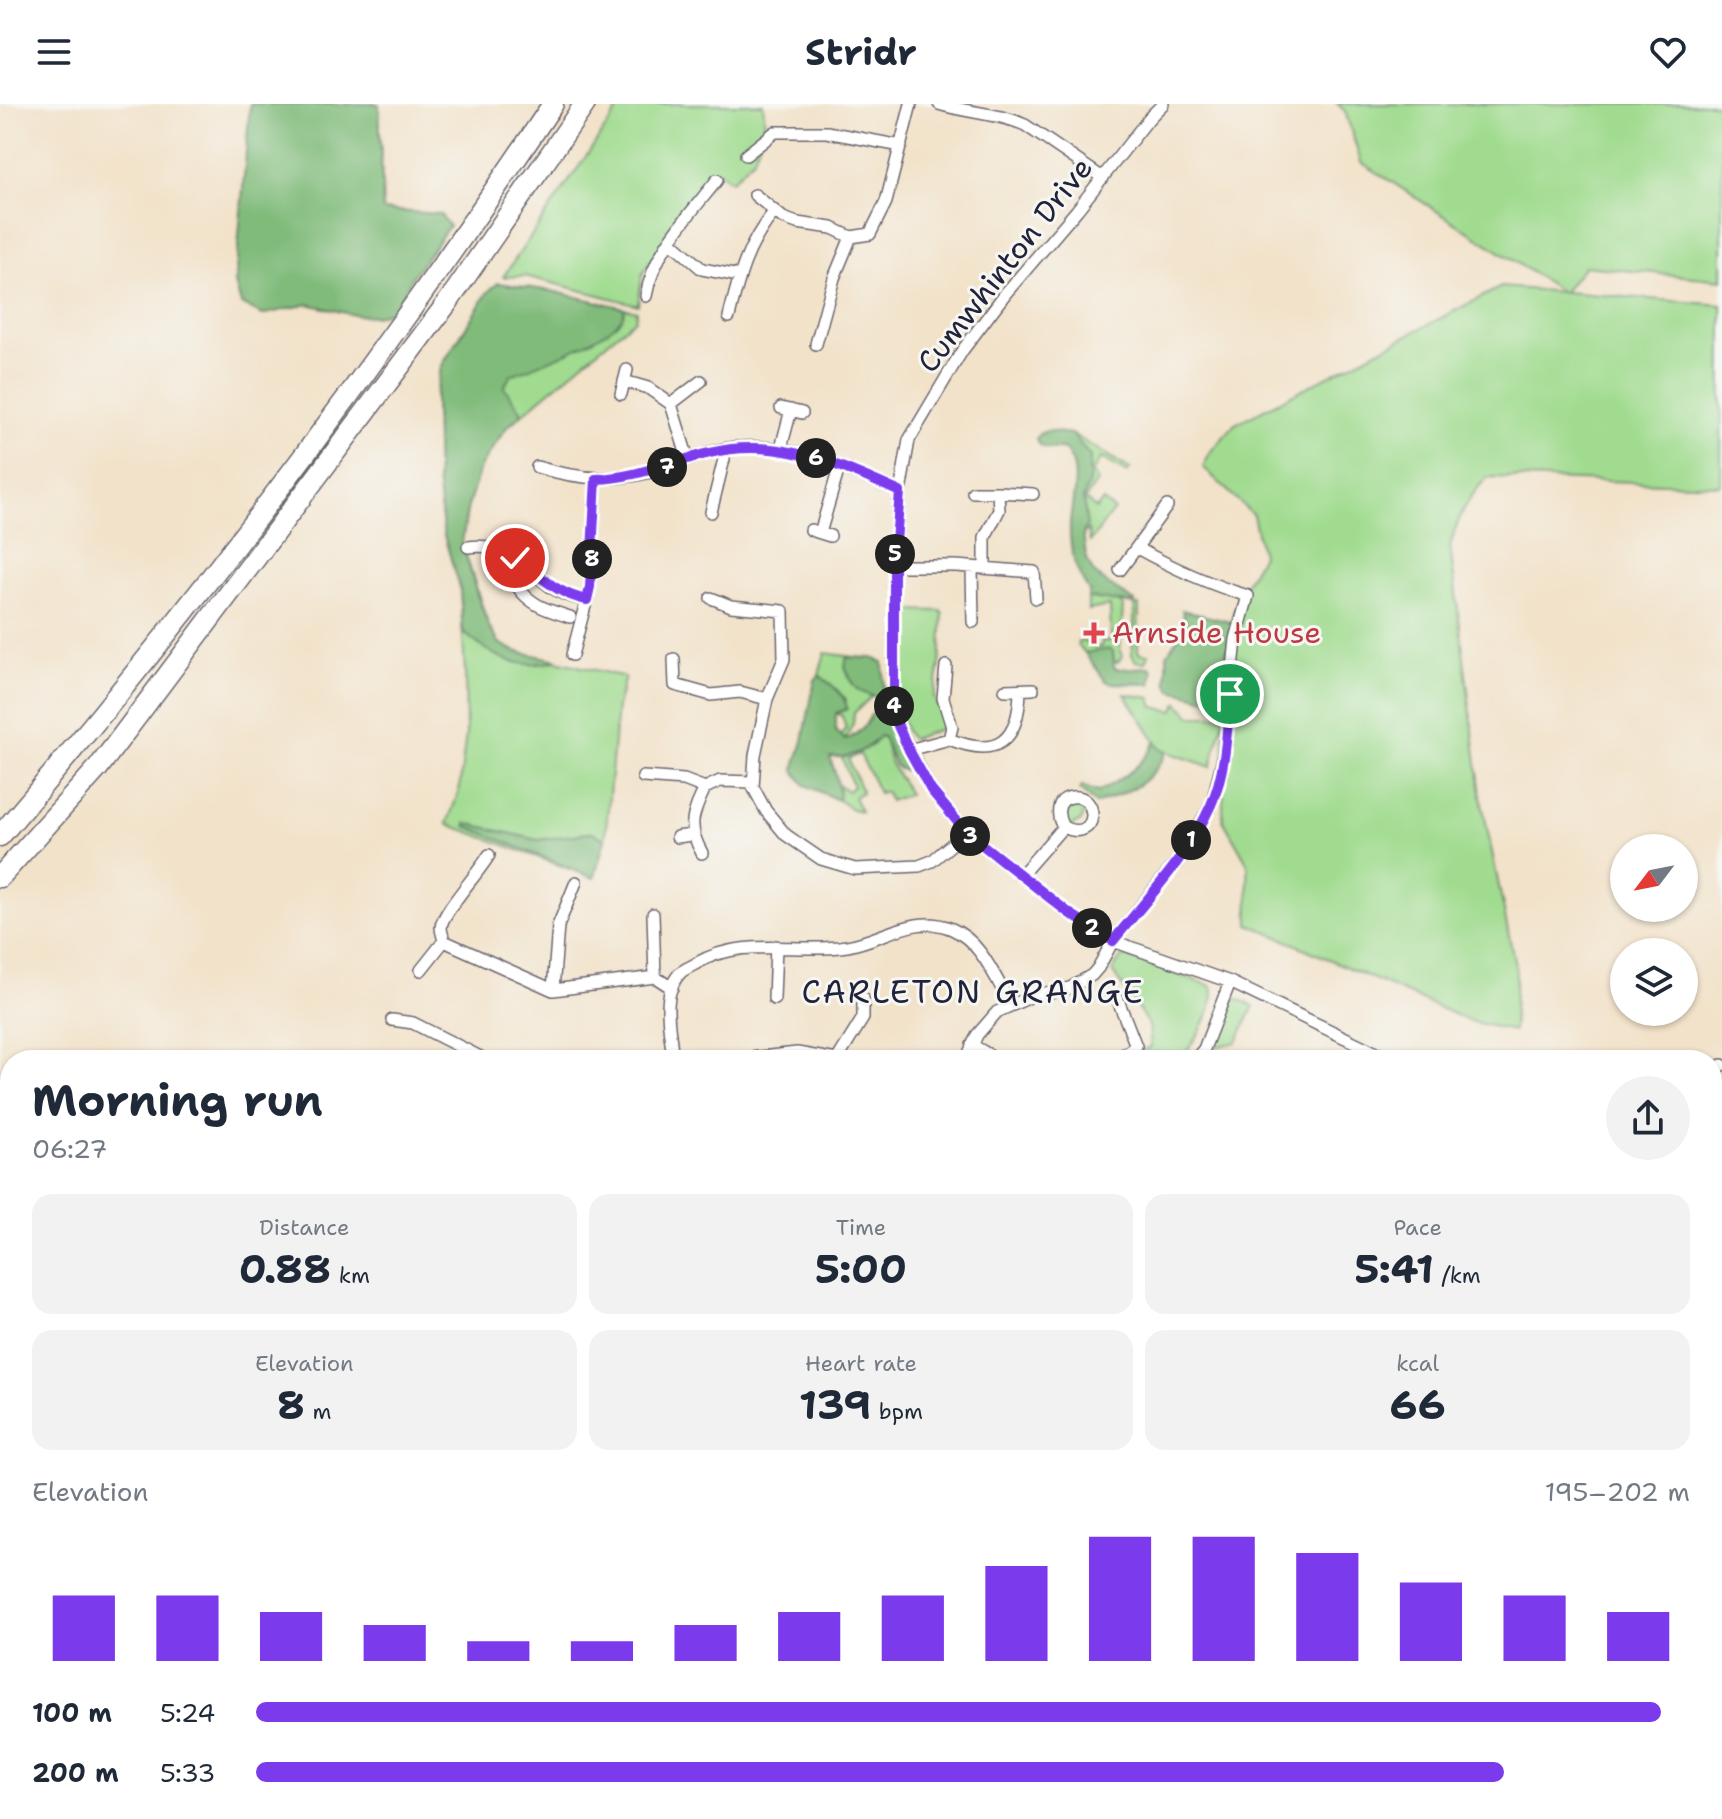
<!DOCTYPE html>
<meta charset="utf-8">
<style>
body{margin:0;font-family:"Shantell Sans",sans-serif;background:#f2f2f3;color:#1f2937;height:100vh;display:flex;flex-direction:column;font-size:30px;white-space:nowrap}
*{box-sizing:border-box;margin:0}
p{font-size:26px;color:#747a83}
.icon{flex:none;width:44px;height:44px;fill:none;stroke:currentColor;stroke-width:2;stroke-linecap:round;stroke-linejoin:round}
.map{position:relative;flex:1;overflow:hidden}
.side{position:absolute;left:0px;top:946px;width:1722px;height:770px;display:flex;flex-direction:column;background:#fff;border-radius:32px 32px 0 0;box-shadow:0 2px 6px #0004}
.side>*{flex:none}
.needle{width:52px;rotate:238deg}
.tools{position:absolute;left:1610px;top:730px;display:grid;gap:16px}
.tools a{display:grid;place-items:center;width:88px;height:88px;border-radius:50%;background:#fff;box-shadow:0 2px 6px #0004;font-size:40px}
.pin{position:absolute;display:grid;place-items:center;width:68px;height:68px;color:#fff;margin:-34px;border:4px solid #fff;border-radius:50%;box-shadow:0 2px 8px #0007}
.km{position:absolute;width:40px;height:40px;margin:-20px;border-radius:50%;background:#222;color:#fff;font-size:22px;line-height:40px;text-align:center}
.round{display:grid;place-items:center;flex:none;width:84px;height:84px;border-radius:42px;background:#f2f2f3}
.headline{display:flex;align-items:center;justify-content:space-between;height:136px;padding:0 32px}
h1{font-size:44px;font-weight:700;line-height:60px}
.figures{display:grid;grid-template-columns:repeat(3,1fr);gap:12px;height:136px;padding:8px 32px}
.figures div{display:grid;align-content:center;border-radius:20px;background:#f2f2f3;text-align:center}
.figures b{font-size:40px;font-weight:700}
.figures small{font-size:22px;font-weight:400}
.figures p{font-size:22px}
.chart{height:224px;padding:16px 32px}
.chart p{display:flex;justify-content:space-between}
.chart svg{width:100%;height:144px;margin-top:8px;stroke:#7c3aed;stroke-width:6}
ul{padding:0 32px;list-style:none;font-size:26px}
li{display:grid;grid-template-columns:128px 96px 1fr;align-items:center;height:60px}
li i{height:20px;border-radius:10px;background:#7c3aed}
header{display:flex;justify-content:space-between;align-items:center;height:104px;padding:0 32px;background:#fff;font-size:36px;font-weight:700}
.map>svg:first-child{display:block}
.green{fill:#a0db8f;stroke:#617e65;stroke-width:2}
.forest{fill:#80bb7a;stroke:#516e5a;stroke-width:2}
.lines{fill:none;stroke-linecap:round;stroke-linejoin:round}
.minor-casing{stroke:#6b656d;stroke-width:14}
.tertiary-casing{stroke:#6b656d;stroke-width:17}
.motorway-casing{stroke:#6b656d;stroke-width:23}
.minor{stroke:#fff;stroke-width:11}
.tertiary{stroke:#fff;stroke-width:14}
.motorway{stroke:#fff;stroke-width:20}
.route-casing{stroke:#fff;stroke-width:16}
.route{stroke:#7c3aed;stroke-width:10}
.health-dot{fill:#e0444e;stroke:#f6f6f2;stroke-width:3}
.labels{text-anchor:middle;stroke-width:6;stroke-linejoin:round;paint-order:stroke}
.street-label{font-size:30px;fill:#22223b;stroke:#f6f6f2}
.health-label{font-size:30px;fill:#be3a42;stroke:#f6f6f2;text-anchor:start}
.neighbourhood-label{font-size:32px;letter-spacing:2px;fill:#22223b;stroke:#f6f6f2}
</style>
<header><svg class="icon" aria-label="menu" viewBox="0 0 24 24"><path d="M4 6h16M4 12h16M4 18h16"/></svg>Stridr<svg class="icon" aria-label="heart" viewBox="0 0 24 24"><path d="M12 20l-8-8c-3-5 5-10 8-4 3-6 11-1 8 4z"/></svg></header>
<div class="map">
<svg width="1722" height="1715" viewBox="0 0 1722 1715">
<rect width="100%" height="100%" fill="#f6f6f2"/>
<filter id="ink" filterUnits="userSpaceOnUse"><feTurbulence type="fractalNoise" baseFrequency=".0125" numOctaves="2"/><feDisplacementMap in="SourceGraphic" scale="16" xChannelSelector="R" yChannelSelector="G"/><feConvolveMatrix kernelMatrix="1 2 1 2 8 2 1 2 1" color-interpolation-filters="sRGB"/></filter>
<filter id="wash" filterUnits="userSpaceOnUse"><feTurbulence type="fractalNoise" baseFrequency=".006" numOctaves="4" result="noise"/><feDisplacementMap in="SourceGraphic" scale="32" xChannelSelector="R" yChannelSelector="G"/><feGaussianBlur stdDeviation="1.8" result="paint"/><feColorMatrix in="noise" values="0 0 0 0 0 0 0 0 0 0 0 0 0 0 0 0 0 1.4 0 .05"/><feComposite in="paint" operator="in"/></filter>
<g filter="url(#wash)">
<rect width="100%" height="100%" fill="#f2e2c9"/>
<path class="green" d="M622 0H763L765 22 754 54 731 77 719 68 650 157 642 171 638 201 525 172 503 173Z
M1337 0H1722V176L1584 162 1564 188 1722 201 1721 381 1488 373C1467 393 1458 414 1450 442L1482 699 1516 866 1513 927 1469 917 1249 820 1248 760 1223 716 1224 614 1211 663 1162 646 1125 590 1151 594 1154 603 1173 607 1178 599 1192 612H1224L1226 535 1238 493 1262 451 1253 411 1203 363 1210 348 1235 320 1501 183 1562 188 1361 58 1345 7Z
M498 179 551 187 637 207 635 215 506 324 480 363 467 406 462 438 489 523 499 539 514 547 625 573 617 603 605 736 594 774 447 720 459 687 466 630 465 568 460 486 444 431 437 376 435 296 441 263 488 188Z
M1072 330 1130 365 1127 369 1101 354 1092 369 1098 377 1085 395 1096 405 1103 397 1114 406 1090 438 1088 426 1083 430V394L1089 378 1090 353Z
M1088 494 1104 495 1123 500 1120 547 1122 552 1118 558 1114 557 1113 547 1085 549 1078 541 1079 537 1087 538 1090 542 1101 543 1102 537H1111L1110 502 1088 506Z
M1135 501H1139L1138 546 1139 549 1149 550 1146 558 1136 557 1132 551Z
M900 506 941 507 943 510 940 561 934 593 944 619 943 624 912 635C890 616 896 535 900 506Z
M825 549 854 553 847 554C842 572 855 587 872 592L854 609 853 620 845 637 839 631 846 625 842 612 836 609 845 606 846 595 819 571Z
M880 632H883L891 660 909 690 890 697 885 687 879 689 860 650 848 655 862 688 854 693 861 707 852 705 838 696V681L848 687 853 682 842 654 873 641Z
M1060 698H1079L1084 707 1081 717 1070 723 1055 704Z
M1122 852 1212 882C1218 904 1193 939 1180 956H1126L1151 943 1149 921 1112 867Z
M1230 892 1254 902 1237 938 1211 944Z
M1716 1299 1722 1305V1334L1712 1342V1308Z
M898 1706H1039L1030 1715H911Z"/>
<path class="forest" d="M250 0H379L383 106 440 110 449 122 412 173 394 206 376 212 354 211 308 200 262 211 241 200 235 179Z
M498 179 551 187 625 204C624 208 623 213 620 216 604 236 536 262 511 271L504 283 523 309 506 324 480 363 467 406 462 438 478 494 489 523 499 539 514 547 558 556C519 568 492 553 463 528L460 486 444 431 437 376 435 296 441 263 488 188Z
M1047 327 1072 330 1090 352 1089 378 1083 394 1087 421 1083 430 1086 453 1093 468 1102 476 1135 498 1134 500 1088 494 1089 487C1075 467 1069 445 1070 420 1071 397 1083 365 1065 346 1054 343 1040 348 1036 335L1039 330Z
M1182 506 1230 518 1233 521 1216 590 1210 596 1172 586 1167 579V550L1186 521Z
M1109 545 1113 547 1114 563 1117 565 1150 563 1153 567 1151 580 1110 579 1105 576 1085 549Z
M847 553 872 554 883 558 884 596C856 585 857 593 845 562Z
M819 571C830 580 846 590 847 605L836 609V628L845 636C852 634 860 627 865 621 868 618 869 613 872 610 895 589 903 653 907 666L899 665 895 661 883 633 880 632C867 646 851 655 830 653 834 666 841 683 838 696L805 681 794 666 803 637 815 576Z
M1155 638 1162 646 1167 648C1150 681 1129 687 1096 700L1080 686 1082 682 1098 688C1120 677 1144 661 1155 638Z
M466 719 538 736 593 728 605 736 594 774 466 722Z"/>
</g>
<g filter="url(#ink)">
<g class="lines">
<g class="minor-casing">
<path id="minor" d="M939 0C967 9 999 9 1025 21L1103 74
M1163 0 1150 13 1077 106 1005 190 962 247 909 336 900 388 894 462V599L898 622 931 686 966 728 1069 809 1113 837 1230 878 1391 956
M746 51 775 28H827L901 42
M755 91 783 114 797 119 832 124 851 133
M670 137 702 165 739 172
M646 192C654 146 689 112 717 76
M729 213C739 172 747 141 774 108
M816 240 834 174 851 133 870 130 886 98 911 0
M624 277 648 284 671 300 688 355
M621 290 627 266
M671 300 701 277
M781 304 802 309
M781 344 791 306
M537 363C580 376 621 379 664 364 689 355 715 344 741 343 795 339 851 367 900 388
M973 388H998L999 406 985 433V464
M998 388 1033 390
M711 408 724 355 723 346
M811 426 830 432
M820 429 839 364
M468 443C508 438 522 462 551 483 562 491 574 494 587 496
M894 462H956L1034 468 1036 494
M972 464 973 518
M531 465 517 482C531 502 548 506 570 513
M1120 466 1167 402
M711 494 731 502 783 507 784 555 767 595 755 651 753 683 766 707 786 731 821 755 855 765 919 762 932 757 966 728
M572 551 590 483 596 375
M674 555 675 581 711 591 740 588 767 595
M946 562 943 594 952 623 949 635
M1005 586 1033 585
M909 646 949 635C998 655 1019 637 1020 586
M643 673 684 676 705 684
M677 733 692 731
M702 749C687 722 692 711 705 684L720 677 753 678
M489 751C479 769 442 808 441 823 441 828 443 832 444 837L553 886 655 873 672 884
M1021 771 1063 723C1057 713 1055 695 1072 693 1100 689 1100 740 1063 723
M653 810 655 873
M421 866 444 837
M553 886 558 822 576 778
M1116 891 1136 942 1116 956
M774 895 776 842
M392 916 413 919 486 956
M972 941 998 956
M673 956C671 928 659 890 681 868 685 865 692 862 697 859 744 832 797 850 847 842 883 836 915 809 952 825 982 838 995 874 1011 901
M731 956 797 949 837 956
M837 956 863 914V894
M966 956 977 931 997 908 1032 892 1070 884 1092 871 1098 864 1113 837 1183 750 1212 699 1225 646 1236 535 1248 492C1208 480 1173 464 1137 444
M1195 956 1204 945 1230 878
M1712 964 1722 961
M0 1226 10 1220
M1722 1243 1714 1279 1722 1294
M1712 1349 1722 1341
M0 1564 10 1565
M1712 1680 1722 1675
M1110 1706 1113 1715
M1401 1706 1413 1715
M89 1713 100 1706
M356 1715 365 1706
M484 1715 490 1706
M791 1715 796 1706
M1035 1715 1043 1706
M1256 1715 1268 1706
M1455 1715 1462 1706
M1677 1715 1682 1706"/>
</g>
<g class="tertiary-casing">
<path id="tertiary" d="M879 1706 892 1715"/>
</g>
<g class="motorway-casing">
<path id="motorway" d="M0 732C199 499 382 255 553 0
M0 773 98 664 448 198 585 0"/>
</g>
<use href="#minor" class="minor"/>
<use href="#tertiary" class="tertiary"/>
<use href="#motorway" class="motorway"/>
</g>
</g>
<g class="lines" filter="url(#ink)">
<g class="route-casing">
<path id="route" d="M515 454C540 471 556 490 587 496L590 483 596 375C639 373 670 358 710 349 777 332 840 361 900 388L894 462V599L898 622 909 646 931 686 966 728 1069 809 1113 837C1148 794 1188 752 1211 701 1226 667 1227 627 1230 590"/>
</g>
<use href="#route" class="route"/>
</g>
<path class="health-dot" d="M1090 517h8v8h8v8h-8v8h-8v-8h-8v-8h8z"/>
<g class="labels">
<g class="street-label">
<text transform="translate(1005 161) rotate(-52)" y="10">Cumwhinton Drive</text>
</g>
<g class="health-label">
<text x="1112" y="539">Arnside House</text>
</g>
<g class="neighbourhood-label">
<text x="973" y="899">CARLETON GRANGE</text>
</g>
</g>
</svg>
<div class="tools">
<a><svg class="needle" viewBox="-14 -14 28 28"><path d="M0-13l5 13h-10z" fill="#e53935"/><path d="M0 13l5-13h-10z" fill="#747a83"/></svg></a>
<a><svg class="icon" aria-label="layers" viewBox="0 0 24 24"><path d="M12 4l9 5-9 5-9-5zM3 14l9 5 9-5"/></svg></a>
</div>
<div class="pin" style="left:1230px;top:590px;background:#1e9e55"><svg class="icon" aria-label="arrive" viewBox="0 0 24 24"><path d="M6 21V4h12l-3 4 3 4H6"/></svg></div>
<div class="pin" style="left:515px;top:454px;background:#d93025"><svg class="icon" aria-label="check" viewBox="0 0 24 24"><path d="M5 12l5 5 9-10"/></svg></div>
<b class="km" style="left:1191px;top:736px">1</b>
<b class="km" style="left:1092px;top:824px">2</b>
<b class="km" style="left:970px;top:732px">3</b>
<b class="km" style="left:894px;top:602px">4</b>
<b class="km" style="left:895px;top:450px">5</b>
<b class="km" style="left:816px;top:354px">6</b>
<b class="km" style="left:667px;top:363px">7</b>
<b class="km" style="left:592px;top:455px">8</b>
<section class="side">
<div class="headline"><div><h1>Morning run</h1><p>06:27</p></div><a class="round"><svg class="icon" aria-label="share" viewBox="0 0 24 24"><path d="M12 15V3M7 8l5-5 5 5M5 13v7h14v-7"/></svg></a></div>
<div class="figures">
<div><p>Distance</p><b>0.88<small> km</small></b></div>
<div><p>Time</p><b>5:00</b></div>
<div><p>Pace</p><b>5:41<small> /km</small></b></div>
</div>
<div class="figures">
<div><p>Elevation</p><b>8<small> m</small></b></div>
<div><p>Heart rate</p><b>139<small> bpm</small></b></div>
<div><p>kcal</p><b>66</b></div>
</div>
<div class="chart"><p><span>Elevation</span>195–202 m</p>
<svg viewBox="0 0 160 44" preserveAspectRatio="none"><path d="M5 44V24M15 44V24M25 44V29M35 44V33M45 44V38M55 44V38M65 44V33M75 44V29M85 44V24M95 44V15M105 44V6M115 44V6M125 44V11M135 44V20M145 44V24M155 44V29"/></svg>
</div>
<ul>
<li><b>100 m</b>5:24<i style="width:98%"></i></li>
<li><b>200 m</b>5:33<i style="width:87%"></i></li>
</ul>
</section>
</div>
